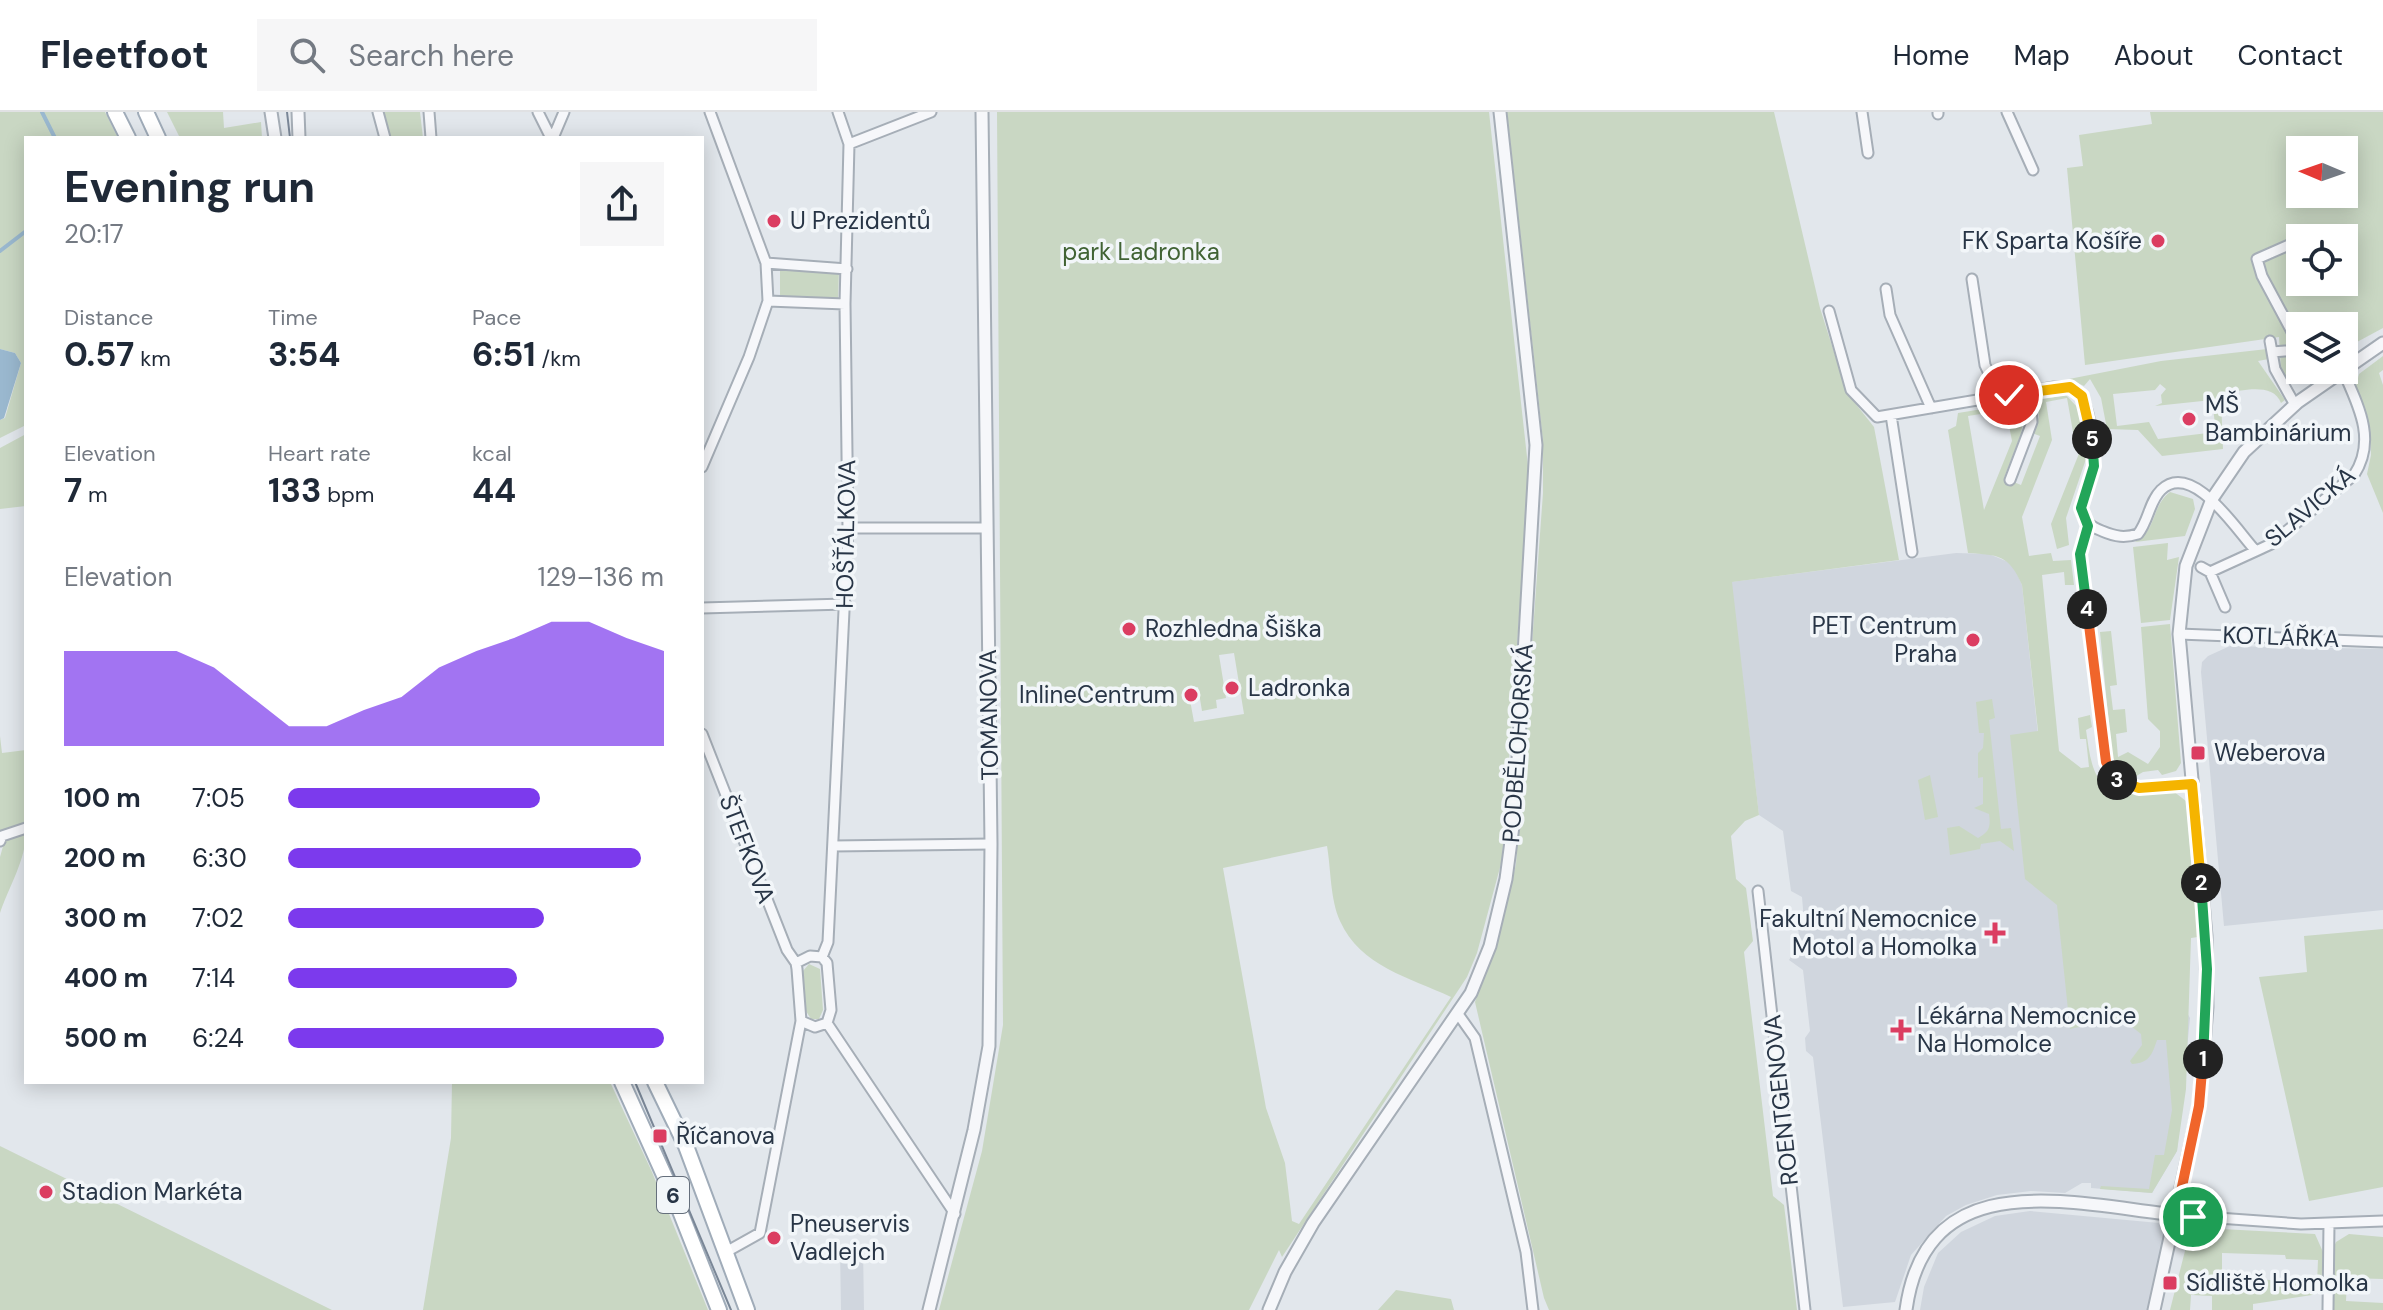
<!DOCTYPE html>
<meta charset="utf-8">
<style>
body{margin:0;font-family:"DM Sans",sans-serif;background:#f6f6f7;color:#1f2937;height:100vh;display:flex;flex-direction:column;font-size:30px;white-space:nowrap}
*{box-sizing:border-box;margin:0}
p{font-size:26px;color:#747a83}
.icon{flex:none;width:44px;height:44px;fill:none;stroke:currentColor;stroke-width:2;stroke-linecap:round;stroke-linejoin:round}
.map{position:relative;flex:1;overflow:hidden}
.sheet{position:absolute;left:24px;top:24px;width:680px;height:948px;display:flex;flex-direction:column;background:#fff;border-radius:0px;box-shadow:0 4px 20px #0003}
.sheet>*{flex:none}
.needle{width:52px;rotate:272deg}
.controls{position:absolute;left:2286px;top:24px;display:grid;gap:16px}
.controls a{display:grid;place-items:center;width:72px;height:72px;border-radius:0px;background:#fff;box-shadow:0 4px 20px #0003;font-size:40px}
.pin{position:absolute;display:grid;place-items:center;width:68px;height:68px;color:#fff;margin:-34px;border:4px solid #fff;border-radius:50%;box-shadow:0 2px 8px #0007}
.km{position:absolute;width:40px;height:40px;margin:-20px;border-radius:50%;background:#222;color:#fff;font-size:22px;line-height:40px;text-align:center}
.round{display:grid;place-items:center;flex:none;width:84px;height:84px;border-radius:0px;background:#f6f6f7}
.head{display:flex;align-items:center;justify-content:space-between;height:136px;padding:0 40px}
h1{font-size:44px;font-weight:700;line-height:60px}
.metrics{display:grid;grid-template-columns:repeat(3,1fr);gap:12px;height:136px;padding:8px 40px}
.metrics div{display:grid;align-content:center}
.metrics b{font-size:34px;font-weight:700}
.metrics small{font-size:22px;font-weight:400}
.metrics p{font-size:22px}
.chart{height:224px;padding:16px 40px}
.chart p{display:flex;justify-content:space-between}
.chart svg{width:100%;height:144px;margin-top:8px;fill:#7c3aed;opacity:.7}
ul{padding:0 40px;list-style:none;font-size:26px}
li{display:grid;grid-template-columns:128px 96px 1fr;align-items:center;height:60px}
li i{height:20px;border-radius:10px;background:#7c3aed}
header{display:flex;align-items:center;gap:48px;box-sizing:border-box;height:112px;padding:0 40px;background:#fff;border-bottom:2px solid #e0e1e3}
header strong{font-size:38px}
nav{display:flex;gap:44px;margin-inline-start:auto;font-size:28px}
.search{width:560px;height:72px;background:#f6f6f7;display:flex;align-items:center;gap:20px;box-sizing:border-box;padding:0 28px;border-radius:0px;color:#747a83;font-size:30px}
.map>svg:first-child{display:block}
.built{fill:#d0d6de}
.green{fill:#c9d7c3;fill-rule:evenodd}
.water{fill:#9ab8cf}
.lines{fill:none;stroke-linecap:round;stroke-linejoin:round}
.stream{stroke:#9ab8cf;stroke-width:4}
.minor-casing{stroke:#a6aeb7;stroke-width:13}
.tertiary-casing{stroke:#a6aeb7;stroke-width:15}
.primary-casing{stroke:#a0acb9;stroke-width:18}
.minor{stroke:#f6f7fa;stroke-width:9}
.tertiary{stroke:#f6f7fa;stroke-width:11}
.primary{stroke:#fff;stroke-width:14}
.tram{stroke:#7a8797;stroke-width:2}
.split-1-casing{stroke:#fff;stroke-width:16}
.split-2-casing{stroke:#fff;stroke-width:16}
.split-3-casing{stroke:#fff;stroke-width:16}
.split-4-casing{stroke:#fff;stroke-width:16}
.split-5-casing{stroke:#fff;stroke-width:16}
.split-6-casing{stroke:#fff;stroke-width:16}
.split-1{stroke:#f0652b;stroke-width:10}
.split-2{stroke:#22a559;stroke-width:10}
.split-3{stroke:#f5b400;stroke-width:10}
.split-4{stroke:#f0652b;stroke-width:10}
.split-5{stroke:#22a559;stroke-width:10}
.split-6{stroke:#f5b400;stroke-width:10}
.poi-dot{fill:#db3d61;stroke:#f2f6f9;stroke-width:3}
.labels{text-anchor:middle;stroke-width:7;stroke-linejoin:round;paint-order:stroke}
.shield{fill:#f2f6f9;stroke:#656f7c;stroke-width:2}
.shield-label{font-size:22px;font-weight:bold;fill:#283546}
.poi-label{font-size:24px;fill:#283546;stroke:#f2f6f9;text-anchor:start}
.park-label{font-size:24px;fill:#416334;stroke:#f2f6f9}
.street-label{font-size:24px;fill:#283546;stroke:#f2f6f9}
</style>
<header>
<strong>Fleetfoot</strong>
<div class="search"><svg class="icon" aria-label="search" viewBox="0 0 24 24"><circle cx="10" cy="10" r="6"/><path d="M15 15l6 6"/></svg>Search here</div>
<nav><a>Home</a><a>Map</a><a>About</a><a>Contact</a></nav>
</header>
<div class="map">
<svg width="2383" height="1198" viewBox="0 0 2383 1198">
<rect width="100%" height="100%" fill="#e2e7ec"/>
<path class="built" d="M1956 441 1989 442 2013 452 2022 473 2039 632 2190 906 2177 1039 2152 1081 2091 1076V1071H2082L2065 1081 2031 1079 1997 1083 1966 1093 1946 1104 1911 1143 1895 1190 1843 1195 1813 945 1806 939 1805 926 1810 919 1803 858 1789 848 1800 831 1798 816 1804 809 1802 785 1791 779 1783 719 1759 703 1731 470Z
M2230 534 2383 537V798L2224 814 2201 560 2202 550 2208 544Z
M2030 1099 2159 1111 2164 1120 2148 1198H1920L1924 1175 1938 1141 1961 1120 1995 1104Z
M863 1135 864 1198H841L840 1136Z"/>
<path class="green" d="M0 0H105L118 26H26V313L0 326V308L5 306 21 251 15 241 0 237Z
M167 0H223L224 16 261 10 262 26H180Z
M384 0H420L423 26H391Z
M997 0H1489L1529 363 1502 748 1477 841 1467 865 1282 1145 1279 1138 1249 1198H939L982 1039 1003 913ZM1234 541 1244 602 1194 610 1188 577 1198 575 1202 599 1217 596 1216 588 1226 586 1219 543ZM1327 734C1331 757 1330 787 1340 809 1361 855 1409 865 1451 885L1299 1112 1292 1109 1285 1051 1266 996 1223 756Z
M1507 0H1774L1820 196 1847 281 1874 315 1899 448 1732 470 1759 703 1745 709 1731 724 1736 767 1746 776 1753 829 1744 840 1773 1084 1784 1093 1797 1198H1549L1544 1186 1475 890 1501 817 1516 752 1543 381V329Z
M2150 0H2383V216L2344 237V214H2300V258H2314L2290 272 2281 260 2279 225 2085 253 2067 56 2083 54 2079 23 2152 12ZM2300 38H2344V82H2300ZM2300 126H2344V170H2300Z
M780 152 839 156 838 192 780 190Z
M2276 236 2274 246 2258 249 2285 288 2281 291C2273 270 2242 279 2224 281L2221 287 2223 337 2162 344 2138 318 2107 317 2101 286 2090 267 2084 274 2069 267 2161 249ZM2160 272 2166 277 2161 283 2162 291 2155 294 2212 288 2216 320 2158 327 2149 310 2117 314 2113 282 2155 278Z
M2383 244V258L2379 261 2383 273V401L2367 362 2371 343 2370 315 2356 274 2359 262Z
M2066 283 2078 296 2086 347 2066 406 2069 433 2057 437 2051 412 2080 339 2076 337 2067 286 2046 290 2052 328 2022 405 2029 444 2051 441 2053 449 2071 448 2074 473H2065L2064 460 2042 463 2059 639 2081 656 2089 655 2086 627H2080L2078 606 2090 603 2092 615 2086 618C2090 644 2091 669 2116 683L2120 675 2142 681 2173 679 2186 689 2198 825 2191 826 2186 977 2177 1039 2152 1081 2100 1077 2101 1074 2149 1077 2155 1043H2164L2172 998 2166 928H2157C2152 943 2149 951 2132 952L2130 949 2142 933 2141 922 2121 906 2070 917 2057 793 2025 767 2010 623 2038 619 2022 473C2009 443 1999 443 1968 441L1948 318 1956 314 1958 301 2026 290 2021 322 2004 366 2021 373 2040 324 2032 321 2039 305 2037 288ZM2006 298 2012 329 1984 398 1968 304Z
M26 322V394L0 397V336Z
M2170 380 2193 387 2195 397 2185 424 2135 430C2157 419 2151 394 2170 380Z
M2168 431 2167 448 2179 445 2170 508 2141 511 2133 435Z
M2170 512 2181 651 2176 659 2162 663 2158 658 2143 660 2133 666 2120 659 2112 644 2100 520 2111 519 2117 573 2110 574 2113 598 2125 597 2127 620 2116 622 2118 645 2128 640 2148 652 2160 635V619L2148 607 2141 515Z
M1992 587 1995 606 1989 608 2001 717 2011 716 2014 739 2000 729 1981 732 1980 737 1950 743 1947 716 1959 714 1978 726C1989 720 1991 715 1989 702L1974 696 1983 692V665L1978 666V641L1983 636 1984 621H1979L1976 590Z
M0 624 2 641 26 638V712L0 720Z
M1930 663 1938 705 1925 708 1918 668Z
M26 720C26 748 9 774 0 801V745L5 727Z
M2383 817V1075L2309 1089 2259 865 2307 860 2304 824Z
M809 852 820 857 823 898 819 907H811L806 899 803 859Z
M452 970H610L652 1060 708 1198H423L451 1026Z
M0 1034 332 1198H0Z
M2202 1116 2315 1122 2323 1140 2321 1177 2312 1183 2253 1192V1198H2212V1184L2191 1183 2190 1198H2170L2188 1127 2192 1119ZM2222 1141 2285 1143 2286 1147 2318 1148 2317 1172 2222 1164Z
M2349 1122 2383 1125V1167L2347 1166 2346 1189 2383 1191V1198H2332L2333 1137 2336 1130Z
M1396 1178 1451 1187 1454 1198H1378Z"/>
<path class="water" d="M0 237 15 241 21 251 4 306 0 308Z"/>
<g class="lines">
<path class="stream" d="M42 0 55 26
M0 139 26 119"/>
<g class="minor-casing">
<path id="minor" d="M378 0 385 26
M429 0 431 26
M538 0 551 26
M1862 0 1868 41
M1938 0V2
M2007 0 2033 58
M553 26 564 0
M849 32 931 0
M2300 128 2257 147 2262 164 2300 235
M766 151 847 157
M1972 167 1985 253 2000 285
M1886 177 1890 203 1931 296
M768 189 845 192
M1829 199 1851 278 1877 305 2054 275H2070L2082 284C2090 304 2096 330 2094 351 2091 380 2063 404 2102 419 2116 425 2125 426 2138 422 2149 408 2149 390 2161 378 2193 347 2239 422 2256 439L2271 432 2354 363C2377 328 2358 293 2343 259
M2270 229 2275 257 2295 293
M2272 240 2300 238
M1891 303 1912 440
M702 355 749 245 768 189 766 151 710 0
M2010 368 2032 310 2030 280
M2088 414 2080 442 2106 650 2117 668 2139 676 2192 672
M848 416H987
M2201 455 2210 460 2256 439
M2210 460 2225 495
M702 496 846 492
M2179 522 2383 530
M702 622 787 838 796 851
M0 729 2 724 26 716
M833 734 991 732
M1758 779 1805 1198
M810 844 822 845 827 851 831 898 827 911 815 915 801 909 797 857 796 851Z
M822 845 828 830 848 416 845 192 849 32 838 0
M1458 902 1475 926 1526 1140 1533 1198
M827 911 955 1102
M2176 1103 2301 1112 2383 1109
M726 1140 760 1121 801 909
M2328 1198 2329 1111"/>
</g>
<g class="tertiary-casing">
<path id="tertiary" d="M271 0 275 26
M298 0 299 26
M929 1198 974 1018 989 934 991 732 982 0
M1269 1198 1285 1160 1313 1111 1471 881 1490 834 1506 767 1515 699 1536 333 1500 0
M1906 1198C1926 1050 2072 1092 2176 1103
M2154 1198 2199 994 2207 895 2206 824 2179 522 2186 454 2212 387 2244 340 2298 290 2383 231"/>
</g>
<g class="primary-casing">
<path id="primary" d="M115 0 128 26
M146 0 158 26
M622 970 678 1094 719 1198
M655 970 686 1034 747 1198"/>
</g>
<use href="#minor" class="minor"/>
<use href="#tertiary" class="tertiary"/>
<use href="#primary" class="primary"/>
<path class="tram" d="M287 0 290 26
M635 970 731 1198"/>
</g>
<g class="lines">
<g class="split-1-casing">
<path id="split-1" d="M2193 1105 2176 1103 2199 994 2203 947"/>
</g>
<g class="split-2-casing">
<path id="split-2" d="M2201 771 2207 857 2203 947"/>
</g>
<g class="split-3-casing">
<path id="split-3" d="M2117 668 2139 676 2192 672 2201 771"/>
</g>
<g class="split-4-casing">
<path id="split-4" d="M2087 497 2106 650 2117 668"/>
</g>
<g class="split-5-casing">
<path id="split-5" d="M2087 497 2080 442 2088 414 2081 396 2094 354 2092 327"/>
</g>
<g class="split-6-casing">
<path id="split-6" d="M2009 283 2070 275 2082 284 2092 327"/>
</g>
<use href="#split-1" class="split-1"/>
<use href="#split-2" class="split-2"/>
<use href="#split-3" class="split-3"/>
<use href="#split-4" class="split-4"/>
<use href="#split-5" class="split-5"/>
<use href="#split-6" class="split-6"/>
</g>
<g class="poi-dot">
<circle cx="774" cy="109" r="8"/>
<circle cx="2158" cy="129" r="8"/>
<circle cx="2189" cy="307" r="8"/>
<circle cx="1129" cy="517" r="8"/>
<circle cx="1973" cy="528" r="8"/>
<circle cx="1232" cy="576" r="8"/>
<circle cx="1191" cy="583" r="8"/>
<rect x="2190" y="633" width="16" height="16" rx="4"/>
<path d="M1991 809h8v8h8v8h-8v8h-8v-8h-8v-8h8z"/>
<path d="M1897 906h8v8h8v8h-8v8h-8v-8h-8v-8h8z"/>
<rect x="652" y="1016" width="16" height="16" rx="4"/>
<circle cx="46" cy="1080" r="8"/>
<circle cx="774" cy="1126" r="8"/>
<rect x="2162" y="1163" width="16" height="16" rx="4"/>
</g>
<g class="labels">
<rect class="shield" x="657" y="1065" width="32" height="36" rx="6"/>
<g class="shield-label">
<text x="673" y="1091">6</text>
</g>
<g class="poi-label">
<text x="790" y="117">U Prezidentů</text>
<text x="2142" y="137" text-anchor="end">FK Sparta Košíře</text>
<text x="2205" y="301">MŠ<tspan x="2205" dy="28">Bambinárium</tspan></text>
<text x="1957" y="522" text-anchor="end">PET Centrum<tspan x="1957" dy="28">Praha</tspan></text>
<text x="1145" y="525">Rozhledna Šiška</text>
<text x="1248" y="584">Ladronka</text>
<text x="1175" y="591" text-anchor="end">InlineCentrum</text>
<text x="2214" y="649">Weberova</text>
<text x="1977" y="815" text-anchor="end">Fakultní Nemocnice<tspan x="1977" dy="28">Motol a Homolka</tspan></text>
<text x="1917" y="912">Lékárna Nemocnice<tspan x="1917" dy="28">Na Homolce</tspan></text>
<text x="676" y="1032">Říčanova</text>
<text x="62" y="1088">Stadion Markéta</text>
<text x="790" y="1120">Pneuservis<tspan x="790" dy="28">Vadlejch</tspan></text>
<text x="2186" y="1179">Sídliště Homolka</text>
</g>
<g class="park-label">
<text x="1141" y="148">park Ladronka</text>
</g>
<g class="street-label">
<text transform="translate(2310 395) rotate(-40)" y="8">SLAVICKÁ</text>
<text transform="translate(846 422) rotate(-89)" y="8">HOŠŤÁLKOVA</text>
<text transform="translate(2281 525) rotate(2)" y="8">KOTLÁŘKA</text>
<text transform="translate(989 603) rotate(-91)" y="8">TOMANOVA</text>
<text transform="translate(1518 631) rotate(-86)" y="8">PODBĚLOHORSKÁ</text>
<text transform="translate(747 737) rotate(69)" y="8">ŠTEFKOVA</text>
<text transform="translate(1781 988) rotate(-96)" y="8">ROENTGENOVA</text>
</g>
</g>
</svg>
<div class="controls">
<a><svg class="needle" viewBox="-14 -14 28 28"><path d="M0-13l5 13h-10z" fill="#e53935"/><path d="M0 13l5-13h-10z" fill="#747a83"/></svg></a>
<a><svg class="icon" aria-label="locate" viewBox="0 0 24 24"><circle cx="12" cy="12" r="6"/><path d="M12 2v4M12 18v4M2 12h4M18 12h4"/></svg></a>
<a><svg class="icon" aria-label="layers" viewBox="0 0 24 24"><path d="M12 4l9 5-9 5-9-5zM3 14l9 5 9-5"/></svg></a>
</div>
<div class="pin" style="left:2193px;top:1105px;background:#1e9e55"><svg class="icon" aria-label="arrive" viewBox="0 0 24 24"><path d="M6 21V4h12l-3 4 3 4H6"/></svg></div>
<div class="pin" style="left:2009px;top:283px;background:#d93025"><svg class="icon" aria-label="check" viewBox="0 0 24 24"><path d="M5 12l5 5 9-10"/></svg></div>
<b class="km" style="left:2203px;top:947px">1</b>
<b class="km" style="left:2201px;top:771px">2</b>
<b class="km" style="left:2117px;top:668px">3</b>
<b class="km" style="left:2087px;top:497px">4</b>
<b class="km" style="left:2092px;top:327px">5</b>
<section class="sheet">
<div class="head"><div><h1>Evening run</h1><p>20:17</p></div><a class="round"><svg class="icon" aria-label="share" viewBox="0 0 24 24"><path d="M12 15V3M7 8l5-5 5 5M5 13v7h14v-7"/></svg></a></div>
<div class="metrics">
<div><p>Distance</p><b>0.57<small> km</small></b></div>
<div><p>Time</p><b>3:54</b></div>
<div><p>Pace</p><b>6:51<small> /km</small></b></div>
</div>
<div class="metrics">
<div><p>Elevation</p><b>7<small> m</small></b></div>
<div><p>Heart rate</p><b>133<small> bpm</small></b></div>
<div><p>kcal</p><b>44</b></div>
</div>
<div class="chart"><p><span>Elevation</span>129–136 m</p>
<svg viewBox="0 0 160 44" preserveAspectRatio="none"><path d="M0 44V15L10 15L20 15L30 15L40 20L50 29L60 38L70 38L80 33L90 29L100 20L110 15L120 11L130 6L140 6L150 11L160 15V44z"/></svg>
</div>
<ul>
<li><b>100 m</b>7:05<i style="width:67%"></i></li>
<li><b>200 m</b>6:30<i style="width:94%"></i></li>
<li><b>300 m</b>7:02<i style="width:68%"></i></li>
<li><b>400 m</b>7:14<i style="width:61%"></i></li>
<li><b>500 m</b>6:24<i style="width:100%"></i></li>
</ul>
</section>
</div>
